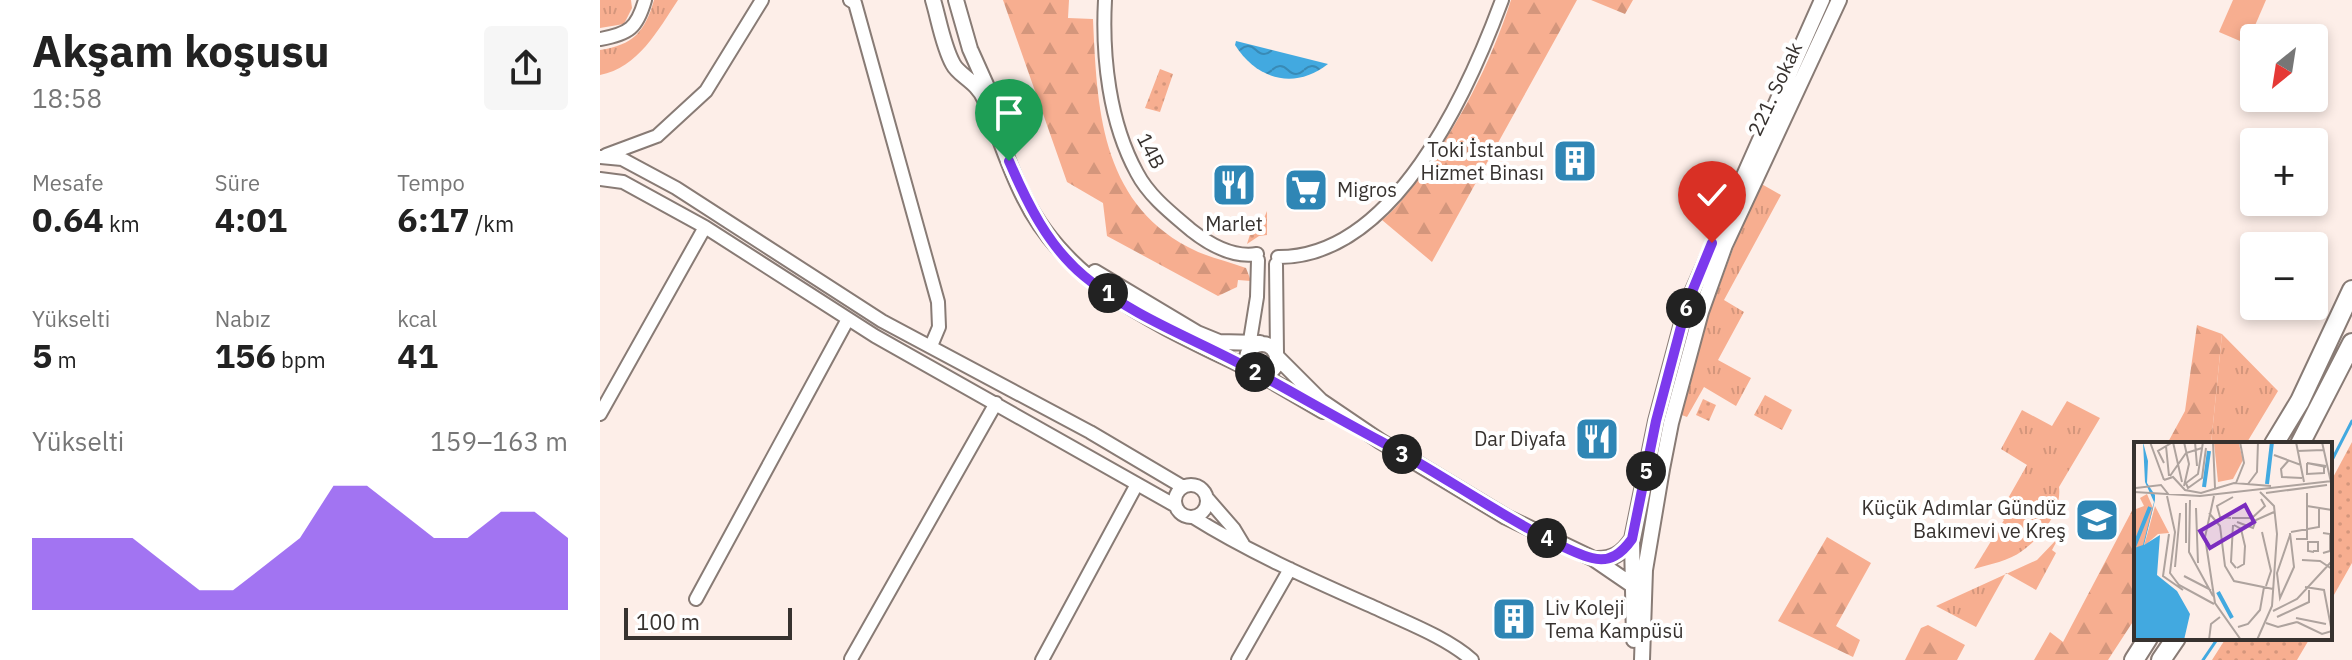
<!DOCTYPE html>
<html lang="tr">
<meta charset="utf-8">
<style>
body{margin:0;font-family:"IBM Plex Sans",sans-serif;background:#f6f6f6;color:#222;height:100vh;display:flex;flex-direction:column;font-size:30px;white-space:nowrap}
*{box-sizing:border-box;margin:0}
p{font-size:26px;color:#767676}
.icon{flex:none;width:44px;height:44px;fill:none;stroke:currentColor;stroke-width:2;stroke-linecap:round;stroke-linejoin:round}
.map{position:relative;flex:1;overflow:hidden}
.sheet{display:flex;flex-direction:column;background:#fff;width:600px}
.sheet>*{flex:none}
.needle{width:52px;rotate:210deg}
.tools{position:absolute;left:1640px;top:24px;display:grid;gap:16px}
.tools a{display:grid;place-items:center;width:88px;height:88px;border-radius:8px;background:#fff;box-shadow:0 4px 12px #0003;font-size:40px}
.scale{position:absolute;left:24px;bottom:20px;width:168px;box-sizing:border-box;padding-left:8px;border:4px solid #37322f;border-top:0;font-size:22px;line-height:28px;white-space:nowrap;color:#37322f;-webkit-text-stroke:6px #fff;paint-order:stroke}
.pin{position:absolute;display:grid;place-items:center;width:68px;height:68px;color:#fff;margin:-82px -34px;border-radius:50% 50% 50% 0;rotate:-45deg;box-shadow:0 0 8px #0007}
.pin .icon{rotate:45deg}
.km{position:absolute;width:40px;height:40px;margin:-20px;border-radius:50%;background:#222;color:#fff;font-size:22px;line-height:40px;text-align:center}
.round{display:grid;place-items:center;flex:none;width:84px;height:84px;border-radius:8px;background:#f6f6f6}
.head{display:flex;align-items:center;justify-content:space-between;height:136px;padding:0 32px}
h1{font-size:44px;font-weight:700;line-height:60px}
.stats{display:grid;grid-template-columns:repeat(3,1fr);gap:12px;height:136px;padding:8px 32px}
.stats div{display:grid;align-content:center}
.stats b{font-size:34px;font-weight:700}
.stats small{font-size:22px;font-weight:400}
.stats p{font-size:22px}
.chart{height:224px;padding:16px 32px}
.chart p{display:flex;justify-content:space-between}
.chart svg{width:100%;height:144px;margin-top:8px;fill:#7c3aed;opacity:.7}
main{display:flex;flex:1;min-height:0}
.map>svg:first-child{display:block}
.grass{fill:url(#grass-tufts)}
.forest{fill:url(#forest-firs)}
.park{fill:url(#park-dots)}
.pitch{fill:#f7ae90}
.water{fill:url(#water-waves)}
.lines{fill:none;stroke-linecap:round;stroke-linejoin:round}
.stream{stroke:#42a9e0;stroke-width:3}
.minor-casing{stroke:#887b75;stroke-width:16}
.tertiary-casing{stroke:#887b75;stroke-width:18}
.primary-casing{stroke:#887b75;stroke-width:22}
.minor{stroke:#fff;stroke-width:12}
.tertiary{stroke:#fff;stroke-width:14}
.primary{stroke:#fff;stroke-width:18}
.route-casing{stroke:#fff;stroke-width:16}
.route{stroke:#7c3aed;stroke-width:10}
.labels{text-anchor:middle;stroke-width:8;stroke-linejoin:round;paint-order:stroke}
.street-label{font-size:20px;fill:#37322f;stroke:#fff}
.poi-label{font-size:20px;fill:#37322f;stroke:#fff;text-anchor:end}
.inset-river{fill:none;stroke:#42a9e0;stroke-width:4}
.inset-road{fill:none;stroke:#aea39e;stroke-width:2}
.view{fill:#7b2cbf;fill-opacity:0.15;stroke:#7b2cbf;stroke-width:4}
.inset-edge{fill:none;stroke:#37322f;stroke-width:4}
</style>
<main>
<section class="sheet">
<div class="head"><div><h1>Akşam koşusu</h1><p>18:58</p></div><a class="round"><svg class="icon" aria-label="share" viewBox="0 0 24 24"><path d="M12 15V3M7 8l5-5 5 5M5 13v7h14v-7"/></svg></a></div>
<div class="stats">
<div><p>Mesafe</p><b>0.64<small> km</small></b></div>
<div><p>Süre</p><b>4:01</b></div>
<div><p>Tempo</p><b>6:17<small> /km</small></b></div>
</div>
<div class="stats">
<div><p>Yükselti</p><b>5<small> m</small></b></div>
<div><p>Nabız</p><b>156<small> bpm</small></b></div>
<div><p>kcal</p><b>41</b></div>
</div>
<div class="chart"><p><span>Yükselti</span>159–163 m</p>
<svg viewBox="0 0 160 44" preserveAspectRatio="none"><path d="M0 44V22L10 22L20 22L30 22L40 30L50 38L60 38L70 30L80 22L90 6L100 6L110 14L120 22L130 22L140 14L150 14L160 22V44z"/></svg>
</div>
</section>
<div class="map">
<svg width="1752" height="660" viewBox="0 0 1752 660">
<defs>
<pattern id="grass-tufts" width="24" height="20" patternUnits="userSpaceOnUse" patternTransform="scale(2)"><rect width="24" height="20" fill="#f7ae90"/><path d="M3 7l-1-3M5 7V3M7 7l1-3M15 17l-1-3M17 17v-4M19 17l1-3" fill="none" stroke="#d4967c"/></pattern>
<pattern id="forest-firs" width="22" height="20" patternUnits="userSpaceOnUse" patternTransform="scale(2)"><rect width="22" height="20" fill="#f7ae90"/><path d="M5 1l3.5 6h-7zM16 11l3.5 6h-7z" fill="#d4967c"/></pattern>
<pattern id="park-dots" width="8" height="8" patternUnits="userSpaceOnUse" patternTransform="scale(2)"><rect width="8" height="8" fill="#f7ae90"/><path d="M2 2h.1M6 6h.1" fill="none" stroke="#d4967c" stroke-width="1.8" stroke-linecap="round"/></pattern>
<pattern id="water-waves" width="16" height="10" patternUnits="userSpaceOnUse" patternTransform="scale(2)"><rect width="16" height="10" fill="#42a9e0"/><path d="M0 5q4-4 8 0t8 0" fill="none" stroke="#388ab6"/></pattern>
</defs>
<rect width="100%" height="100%" fill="#fdeee8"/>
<path class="grass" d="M0 0H31L32 8 24 24 0 28Z
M54 0H78C58 30 38 68 0 75V50C33 45 45 32 54 0Z
M1158 182 1181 195 1124 300 1144 312 1118 360 1151 378 1136 406 1104 387 1087 417 1079 414 1104 327Z
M1622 334 1678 391 1646 444H1611Z
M1165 395 1192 410 1182 430 1154 415Z
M1467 401 1500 418 1459 487C1462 511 1442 537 1422 551 1409 561 1390 564 1374 569L1404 520 1398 516 1427 465 1401 449 1422 410 1452 426Z
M1459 537 1452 550 1456 553 1436 590 1406 573 1376 627 1336 606 1437 560Z"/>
<path class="forest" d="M403 0H469L468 18 493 19C497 106 500 200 588 247 606 257 627 261 646 268L651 281 638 280 637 287 618 296 507 236 503 203 467 182Z
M911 0H977L832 262 782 220C796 209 807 194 818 179 859 125 890 65 911 0Z
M991 0H1033L1025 14Z
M1597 325 1622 334 1611 444H1567L1585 411Z
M1536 503V617L1508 660H1434L1450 632 1463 642Z
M1227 537 1271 563 1236 626 1260 640 1253 657 1178 621Z
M1328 625 1365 645 1357 660H1305L1321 628Z"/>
<path class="park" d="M560 69 573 74 560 112 545 108Z
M667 211V235L659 236 647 244 652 228 659 230Z
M1103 399 1116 405 1109 421 1096 415Z
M1752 442V563L1730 602V483Z
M1626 638H1710L1697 660H1612Z"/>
<path class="pitch" d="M1633 0H1666L1647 44 1619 32Z"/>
<path class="water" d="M636 41 728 64C695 90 657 80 635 45Z"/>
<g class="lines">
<path class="stream" d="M1730 464 1752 421
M1603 660 1618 638"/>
<g class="minor-casing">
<path id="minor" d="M250 0 255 3 338 302 339 327 331 346
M505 0C502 56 509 122 537 173 549 196 571 213 591 230 610 245 633 258 657 254
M0 39C29 34 37 28 45 0
M6 155 57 136 106 91 162 0
M0 157 22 159 76 188 282 321 490 432 583 487
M0 179 23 182 105 227 275 336 576 506
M678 257C794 258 868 92 902 0
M676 264 677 354
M648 353 657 297 658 260
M0 414 105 227
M575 501a16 16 0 1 1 32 0a16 16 0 1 1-32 0Z
M607 498 634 529 643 544
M593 517C652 554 717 582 780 610 810 624 847 638 872 660
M96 599 248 319
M251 659 396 403
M442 660 537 484
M638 660 690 569"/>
</g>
<g class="tertiary-casing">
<path id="tertiary" d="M333 0C339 20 343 46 353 64 359 76 377 81 385 100 398 132 408 166 424 197 469 289 567 328 653 371
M356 0 370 49 392 98
M495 272 597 333 619 342 660 343
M647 359a15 15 0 1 1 30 0a15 15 0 1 1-30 0Z
M678 358 721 401 780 441 906 517 994 559 1032 585
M658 373 723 411
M994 559C1012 560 1022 554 1032 539
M1034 640 1032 539 1056 421 1087 304 1222 0
M1042 660 1045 570 1062 469 1071 423 1101 312 1125 245 1239 0"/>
</g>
<g class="primary-casing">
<path id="primary" d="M1674 444 1700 401 1752 290
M1700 444 1752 343
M1534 660 1548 638
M1561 660 1576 638"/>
</g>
<use href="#minor" class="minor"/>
<use href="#tertiary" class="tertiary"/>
<use href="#primary" class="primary"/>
</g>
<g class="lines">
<g class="route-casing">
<path id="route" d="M409 161C427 203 448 246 484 276 535 319 601 341 659 374 699 396 739 419 780 441 836 471 887 507 942 536 958 544 975 554 992 558 1010 563 1022 553 1032 539L1056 421 1087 304 1112 243"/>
</g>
<use href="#route" class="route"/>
</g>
<defs>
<g id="building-square" transform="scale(2.3)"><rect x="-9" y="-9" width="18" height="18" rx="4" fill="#2f86b5" stroke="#fff"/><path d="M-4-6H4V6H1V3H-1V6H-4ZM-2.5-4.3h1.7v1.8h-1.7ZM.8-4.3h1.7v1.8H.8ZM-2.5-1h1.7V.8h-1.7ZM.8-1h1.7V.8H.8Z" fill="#fff"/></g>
<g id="restaurant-square" transform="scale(2.3)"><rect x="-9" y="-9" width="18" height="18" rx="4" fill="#2f86b5" stroke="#fff"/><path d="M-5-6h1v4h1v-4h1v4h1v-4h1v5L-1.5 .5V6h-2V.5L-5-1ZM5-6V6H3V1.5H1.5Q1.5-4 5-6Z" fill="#fff"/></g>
<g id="supermarket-square" transform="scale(2.3)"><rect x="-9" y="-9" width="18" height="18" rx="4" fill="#2f86b5" stroke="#fff"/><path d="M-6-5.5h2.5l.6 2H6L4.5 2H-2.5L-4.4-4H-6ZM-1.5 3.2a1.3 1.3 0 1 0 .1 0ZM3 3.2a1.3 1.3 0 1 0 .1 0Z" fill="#fff"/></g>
<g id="school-square" transform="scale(2.3)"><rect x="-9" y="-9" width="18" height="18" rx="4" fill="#2f86b5" stroke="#fff"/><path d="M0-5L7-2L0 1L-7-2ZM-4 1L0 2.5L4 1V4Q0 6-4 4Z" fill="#fff"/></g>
</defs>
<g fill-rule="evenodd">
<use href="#building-square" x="975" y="161"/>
<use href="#restaurant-square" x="634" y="185"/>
<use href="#supermarket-square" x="706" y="190"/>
<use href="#restaurant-square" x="997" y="439"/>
<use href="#school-square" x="1497" y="520"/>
<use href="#building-square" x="914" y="619"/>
</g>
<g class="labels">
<g class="street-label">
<text transform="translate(1175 89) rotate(-65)" y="7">221. Sokak</text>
<text transform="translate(551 151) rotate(63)" y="7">14B</text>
</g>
<g class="poi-label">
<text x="944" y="157">Toki İstanbul<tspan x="944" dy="23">Hizmet Binası</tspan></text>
<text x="737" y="197" text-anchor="start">Migros</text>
<text x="634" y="231" text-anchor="middle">Marlet</text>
<text x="966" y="446">Dar Diyafa</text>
<text x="1466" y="515">Küçük Adımlar Gündüz<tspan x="1466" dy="23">Bakımevi ve Kreş</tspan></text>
<text x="945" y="615" text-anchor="start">Liv Koleji<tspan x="945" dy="23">Tema Kampüsü</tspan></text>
</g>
</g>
<g transform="translate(1534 442)">
<rect width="198" height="198" fill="#fdeee8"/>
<path d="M80 0 105 2 109 18 99 37 84 40Z" fill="#f7ae90"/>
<path d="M13 52 19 66 9 104 1 107 2 67 10 64 6 56ZM21 64 35 91 24 92 10 104Z" fill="#f7ae90"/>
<path d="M9 0 14 19 13 41 21 53V58L10 103 26 93 23 133 43 149 56 172 50 198H0V106L9 103 20 60 11 40Z" fill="#42a9e0"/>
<path class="inset-river" d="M133 42 138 0M70 45 75 9M0 105 16 65M84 150 98 176"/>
<path class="inset-road" d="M16 0 30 38M50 0 55 22 50 44M61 0 63 24M69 0 64 32 52 41 54 46 68 36 72 6M79 0 81 46M162 0 170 40M188 0 198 45M32 4 35 34M163 9 189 8M140 13 167 23M155 18 147 27 148 35 168 36M30 21 24 9 39 0 48 40M173 21V32L190 31V25M192 24 173 21 192 25M36 34 52 11 68 6M30 38 39 35 51 48 67 51 100 41 137 44M102 41 110 21 106 0M114 42 123 30 124 0M2 46 27 43 35 53M0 50 66 54 198 39M132 51 193 43M33 54 41 90 36 131 45 143 80 162M80 54 71 95 81 161 107 198M56 58 55 110 79 154M52 61V101M173 64 198 68V62M62 66 64 121M75 71 86 84 91 124 100 139 139 147M97 76 86 75 83 64 99 55M98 76H118L131 64 127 57M103 80 119 86 122 78 140 70M99 83 97 120 102 126M100 83 107 87 111 104 110 122 103 126M128 90 137 129 132 144M157 90 185 85V67M35 92 29 134 49 148M156 93 143 131 146 156 160 125 156 91M162 97H173V51M179 109H184V100H174V109L180 110M189 111 196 109V92L189 91M168 118 186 119 198 127M41 125 46 71M50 134 77 148M171 145 190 148 197 185M139 169 163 157 198 119M143 175 175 160V148M162 176 192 182M163 180 188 192 198 189M132 181 144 185 163 180M104 185 114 182 126 168 130 145M75 198 77 182 86 175M123 198 138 164 143 92 140 64 126 50"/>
<path class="view" d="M111 63 120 80 76 106 66 89Z"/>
<rect width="198" height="198" class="inset-edge"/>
</g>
</svg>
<div class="tools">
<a><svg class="needle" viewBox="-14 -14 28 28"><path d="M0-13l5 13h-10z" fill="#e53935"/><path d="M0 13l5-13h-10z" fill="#767676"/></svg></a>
<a>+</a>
<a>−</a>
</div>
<div class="scale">100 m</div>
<div class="pin" style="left:409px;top:161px;background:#1e9e55"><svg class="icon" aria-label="arrive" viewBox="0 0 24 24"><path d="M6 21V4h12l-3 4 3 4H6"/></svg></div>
<div class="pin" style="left:1112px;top:243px;background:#d93025"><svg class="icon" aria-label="check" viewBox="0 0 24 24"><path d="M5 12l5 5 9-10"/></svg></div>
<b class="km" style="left:508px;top:293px">1</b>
<b class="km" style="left:655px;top:372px">2</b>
<b class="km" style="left:802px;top:454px">3</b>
<b class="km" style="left:947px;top:538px">4</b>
<b class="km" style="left:1046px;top:471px">5</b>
<b class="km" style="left:1086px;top:308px">6</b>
</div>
</main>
